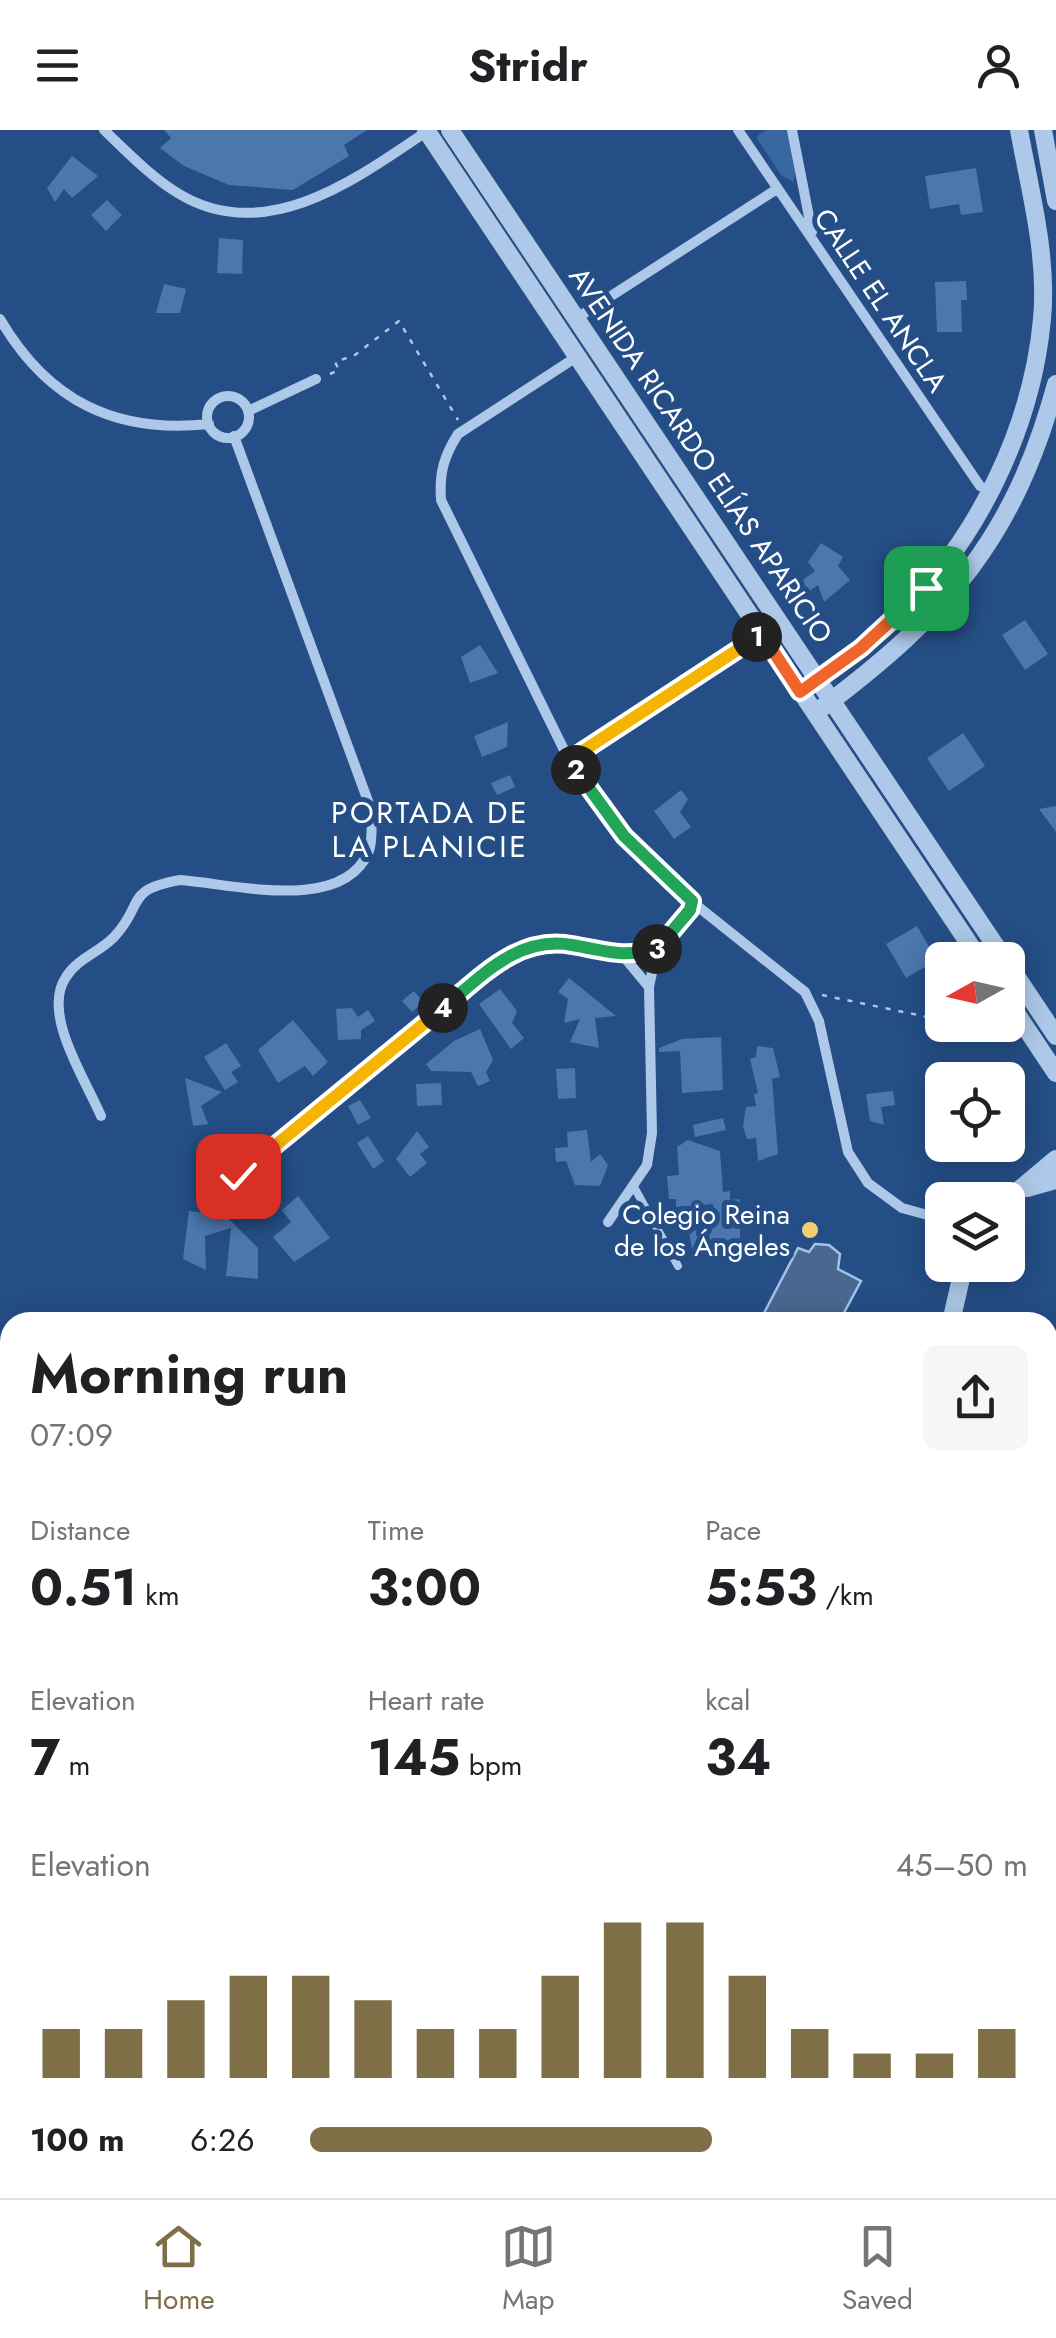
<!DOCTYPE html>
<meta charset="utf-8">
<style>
body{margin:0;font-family:Jost,sans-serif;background:#f6f6f6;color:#202124;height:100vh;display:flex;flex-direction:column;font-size:38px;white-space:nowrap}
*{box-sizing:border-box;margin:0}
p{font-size:32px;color:#757577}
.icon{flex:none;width:55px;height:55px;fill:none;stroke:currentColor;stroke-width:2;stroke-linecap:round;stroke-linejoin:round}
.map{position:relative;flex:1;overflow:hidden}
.sheet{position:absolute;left:0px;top:1182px;width:1058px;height:888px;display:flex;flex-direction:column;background:#fff;border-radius:30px 30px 0 0;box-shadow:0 5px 25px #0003}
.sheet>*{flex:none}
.needle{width:65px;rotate:262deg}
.fabs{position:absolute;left:925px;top:812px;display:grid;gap:20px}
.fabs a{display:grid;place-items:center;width:100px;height:100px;border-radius:15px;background:#fff;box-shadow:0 5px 25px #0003;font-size:50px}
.pin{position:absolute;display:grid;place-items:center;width:85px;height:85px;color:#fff;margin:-42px;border-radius:20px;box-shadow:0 5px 15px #0006}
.km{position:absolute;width:50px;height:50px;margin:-25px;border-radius:50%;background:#222;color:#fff;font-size:28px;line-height:50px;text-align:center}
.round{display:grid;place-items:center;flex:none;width:105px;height:105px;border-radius:15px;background:#f6f6f6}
.overview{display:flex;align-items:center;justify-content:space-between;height:170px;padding:0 30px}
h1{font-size:55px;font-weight:700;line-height:75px}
.figures{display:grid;grid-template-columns:repeat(3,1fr);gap:15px;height:170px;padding:10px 30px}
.figures div{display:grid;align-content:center}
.figures b{font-size:50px;font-weight:700}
.figures small{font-size:28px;font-weight:400}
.figures p{font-size:28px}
.chart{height:280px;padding:20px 30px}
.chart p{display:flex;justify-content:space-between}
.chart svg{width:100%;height:180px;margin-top:10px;stroke:#7f6f47;stroke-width:6}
ul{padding:0 30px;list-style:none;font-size:32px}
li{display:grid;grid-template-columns:160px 120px 1fr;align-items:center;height:75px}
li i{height:25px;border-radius:12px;background:#7f6f47}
header{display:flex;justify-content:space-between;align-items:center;height:130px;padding:0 30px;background:#fff;font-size:45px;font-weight:700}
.dock{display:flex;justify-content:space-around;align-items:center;height:140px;border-top:2px solid #e0e0e0;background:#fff;font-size:28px;color:#757577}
.dock a{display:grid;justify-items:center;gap:5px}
.dock .selected{color:#7f6f47}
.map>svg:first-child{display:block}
.green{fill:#3867a2}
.water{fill:#49678f;stroke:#a1c2e9;stroke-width:2.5}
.building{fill:#4c77ad}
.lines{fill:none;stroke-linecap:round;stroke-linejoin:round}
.path{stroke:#adc8e8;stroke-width:2.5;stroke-dasharray:5 8;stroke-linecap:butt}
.service{stroke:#adc8e8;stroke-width:8}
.pedestrian{stroke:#adc8e8;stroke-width:9}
.minor{stroke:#adc8e8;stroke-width:10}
.tertiary{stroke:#adc8e8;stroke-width:18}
.split-1-casing{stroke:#fff;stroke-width:20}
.split-2-casing{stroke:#fff;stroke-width:20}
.split-3-casing{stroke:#fff;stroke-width:20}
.split-4-casing{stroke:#fff;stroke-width:20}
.split-5-casing{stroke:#fff;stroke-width:20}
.split-1{stroke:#f0652b;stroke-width:12}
.split-2{stroke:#f5b400;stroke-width:12}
.split-3{stroke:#22a559;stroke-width:12}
.split-4{stroke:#22a559;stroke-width:12}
.split-5{stroke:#f5b400;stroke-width:12}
.poi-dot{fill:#f3ce71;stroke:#244e85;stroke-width:4}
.labels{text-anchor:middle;stroke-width:10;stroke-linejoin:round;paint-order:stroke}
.street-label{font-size:28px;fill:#fff;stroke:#244e85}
.poi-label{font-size:28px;fill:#fff;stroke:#244e85;text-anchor:end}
.neighbourhood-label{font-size:30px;letter-spacing:2.5px;fill:#fff;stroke:#244e85}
</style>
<header><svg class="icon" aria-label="menu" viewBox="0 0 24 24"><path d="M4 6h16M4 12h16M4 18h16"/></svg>Stridr<svg class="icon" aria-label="person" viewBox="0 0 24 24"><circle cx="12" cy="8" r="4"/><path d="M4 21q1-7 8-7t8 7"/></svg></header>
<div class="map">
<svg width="1056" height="2068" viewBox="0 0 1056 2068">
<rect width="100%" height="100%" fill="#244e85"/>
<path class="green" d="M766 0H787L796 41 793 52 781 45 758 10 757 6Z
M10 1384V2060H300L290 2068H0V1385Z
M1048 1815 1056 1818V1859L1048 1863Z"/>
<path class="water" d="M815 1114 829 1115 840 1124 838 1139 861 1151 839 1192H777L763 1185 798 1118 809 1122Z"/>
<path class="building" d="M164 0H367L344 15 349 26 293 60 229 55 184 36 160 18 171 8Z
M72 26 98 46 72 68 64 59 55 72 47 58Z
M976 38 983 82 961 85 959 74 930 79 925 46Z
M107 70 122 85 106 101 91 85Z
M219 108 243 110 242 144 217 143Z
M966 151 967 170H961L962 202H937L935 152Z
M164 154 186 159 180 183H156Z
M821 413 843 427 838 436 850 450 824 472 818 455 804 465 797 454 815 441 808 432Z
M1025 490 1048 524 1025 540 1002 505Z
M480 515 498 543 470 553 461 527Z
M508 592 507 617 482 627 474 606Z
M963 603 985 636 949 661 927 628Z
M510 645 515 657 497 665 491 653Z
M681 660 688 669 680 682 691 697 674 709 654 681Z
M1056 676V702L1039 679Z
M917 796 937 830 906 848 886 814Z
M569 848 616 886 595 888 599 918 570 912 580 889 564 893 568 869 558 862Z
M500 859 517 881 512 893 524 908 511 919 479 874Z
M414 861 423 872 412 882 402 871Z
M352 878 358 887 368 880 375 891 361 900V909L338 910 336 879Z
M293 890 328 932 313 946 305 936 278 953 258 920Z
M480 899 493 930 486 942 490 951 478 956 471 942 431 941 426 934 454 911Z
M721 907 723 960 682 963 680 921 659 922V918L682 909Z
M226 913 241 936 231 942 238 952 225 960 204 927Z
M757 916 773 918 780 947 772 949 778 1024 758 1031 756 1008 747 1009 743 996 746 977 756 976 754 964 758 963 750 929 756 927Z
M575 938 576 968 558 969 556 939Z
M185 948 222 962 201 976 208 994 193 996Z
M441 953 442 975 417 976 416 954Z
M893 961 895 975 881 977 884 995 870 991 866 964Z
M360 970 371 988 358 995 348 976Z
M723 988 726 1000 695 1007 693 995Z
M587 1000 591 1032 600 1024 608 1035 600 1056 575 1055 566 1031 556 1032 555 1018 568 1017 567 1002Z
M417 1001 429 1017 420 1024 427 1033 410 1047 396 1029Z
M368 1006 384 1031 373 1039 357 1013Z
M688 1010 720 1021 723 1062 730 1061V1070L740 1069V1108L727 1119 693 1125 689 1101 715 1098 713 1074 676 1077V1069H669L667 1046 679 1045 677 1017Z
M298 1066 330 1108 294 1132 273 1107 291 1092 282 1080Z
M189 1081 225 1085 258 1118V1149L226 1146 231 1098 205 1106 206 1140 183 1129Z"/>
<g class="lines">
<path class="path" d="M330 244 339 240 335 232 355 225 399 191 458 290
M822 865 942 890
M964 895 1007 904"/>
<path class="service" d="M634 1057 678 1136
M0 1421 10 1416
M103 2068 115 2060"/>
<path class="pedestrian" d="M569 630 761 504"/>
<path class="minor" d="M104 0C127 22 153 49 181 65 268 116 359 47 429 0
M738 0 980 356 989 361
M792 0 812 102
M577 188 777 59
M0 189C48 271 115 304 209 294
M578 226 458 304C444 326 439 343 441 370L569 630 624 706 691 771 805 862 819 891 848 1022 868 1053 902 1078 942 1089
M207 287a21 21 0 1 1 42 0a21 21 0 1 1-42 0Z
M248 281 316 249
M624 827 649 857
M101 986C86 950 41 884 66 847 78 828 100 822 114 807 145 775 123 760 180 750 234 754 343 784 369 721 373 710 371 694 372 682L234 306
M238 1046 515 821C533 816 551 811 570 814 619 821 638 841 676 797 684 788 690 783 691 771
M608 1092 647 1035 652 1003 649 857 657 819
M1048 1802 1056 1804
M1048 1976 1056 1958
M594 2068 598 2060
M996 2068 1000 2060"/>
<path class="tertiary" d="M426 0 980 830
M450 0 1005 830
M1043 0 1056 71
M809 555C839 533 872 512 899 485 978 410 1032 297 1042 189 1048 126 1030 61 1019 0
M823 577C948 483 1014 408 1056 254
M1008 834 1056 906
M1008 871 1056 943
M1027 1058 1056 1050
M1007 1070 1056 1029
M951 1192 964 1135
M1048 1387 1056 1399
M1048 1876 1056 1873
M795 2068 800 2060"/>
</g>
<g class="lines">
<g class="split-1-casing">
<path id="split-1" d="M757 507 762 504 800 562 861 518 926 458"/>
</g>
<g class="split-2-casing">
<path id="split-2" d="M576 640 569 630 757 507"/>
</g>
<g class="split-3-casing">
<path id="split-3" d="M576 640 624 706 692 771 690 780 657 819"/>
</g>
<g class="split-4-casing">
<path id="split-4" d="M443 878C481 847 518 805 572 815 608 821 620 828 657 819"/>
</g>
<g class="split-5-casing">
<path id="split-5" d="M238 1046 443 878"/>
</g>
<use href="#split-1" class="split-1"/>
<use href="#split-2" class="split-2"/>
<use href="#split-3" class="split-3"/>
<use href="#split-4" class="split-4"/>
<use href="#split-5" class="split-5"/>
</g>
<circle class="poi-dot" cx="810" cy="1100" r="10"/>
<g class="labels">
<g class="street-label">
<text transform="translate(881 170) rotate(56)" y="10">CALLE EL ANCLA</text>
<text transform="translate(701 325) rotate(56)" y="10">AVENIDA RICARDO ELÍAS APARICIO</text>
</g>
<g class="poi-label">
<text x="790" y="1094">Colegio Reina<tspan x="790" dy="32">de los Ángeles</tspan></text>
</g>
<g class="neighbourhood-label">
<text x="430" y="693">PORTADA DE<tspan x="430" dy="34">LA PLANICIE</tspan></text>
</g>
</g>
</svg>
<div class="fabs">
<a><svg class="needle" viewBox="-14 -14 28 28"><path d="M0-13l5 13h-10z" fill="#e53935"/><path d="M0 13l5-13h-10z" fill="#757577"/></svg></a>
<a><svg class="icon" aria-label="locate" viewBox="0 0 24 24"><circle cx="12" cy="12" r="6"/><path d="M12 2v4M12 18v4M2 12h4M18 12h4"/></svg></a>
<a><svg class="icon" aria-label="layers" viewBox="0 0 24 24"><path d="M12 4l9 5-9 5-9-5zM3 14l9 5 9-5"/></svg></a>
</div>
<div class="pin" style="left:926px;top:458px;background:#1e9e55"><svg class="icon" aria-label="arrive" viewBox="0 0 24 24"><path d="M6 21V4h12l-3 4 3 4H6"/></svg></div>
<div class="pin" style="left:238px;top:1046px;background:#d93025"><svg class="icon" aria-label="check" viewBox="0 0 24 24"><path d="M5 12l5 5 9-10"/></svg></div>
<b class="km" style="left:757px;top:507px">1</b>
<b class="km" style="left:576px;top:640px">2</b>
<b class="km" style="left:657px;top:819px">3</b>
<b class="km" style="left:443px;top:878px">4</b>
<section class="sheet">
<div class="overview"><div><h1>Morning run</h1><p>07:09</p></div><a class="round"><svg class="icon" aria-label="share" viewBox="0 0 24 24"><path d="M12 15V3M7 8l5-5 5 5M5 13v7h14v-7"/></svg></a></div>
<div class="figures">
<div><p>Distance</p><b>0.51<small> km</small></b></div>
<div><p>Time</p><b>3:00</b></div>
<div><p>Pace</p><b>5:53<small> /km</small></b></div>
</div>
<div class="figures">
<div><p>Elevation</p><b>7<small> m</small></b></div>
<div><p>Heart rate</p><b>145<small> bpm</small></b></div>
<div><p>kcal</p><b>34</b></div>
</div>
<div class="chart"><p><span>Elevation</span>45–50 m</p>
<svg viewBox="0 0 160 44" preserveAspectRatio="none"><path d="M5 44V32M15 44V32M25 44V25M35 44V19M45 44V19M55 44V25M65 44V32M75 44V32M85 44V19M95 44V6M105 44V6M115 44V19M125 44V32M135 44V38M145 44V38M155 44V32"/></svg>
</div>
<ul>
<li><b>100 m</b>6:26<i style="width:56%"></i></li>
</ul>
</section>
</div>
<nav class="dock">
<a class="selected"><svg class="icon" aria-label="home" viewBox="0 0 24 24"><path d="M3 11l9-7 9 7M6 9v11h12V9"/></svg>Home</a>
<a><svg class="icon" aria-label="map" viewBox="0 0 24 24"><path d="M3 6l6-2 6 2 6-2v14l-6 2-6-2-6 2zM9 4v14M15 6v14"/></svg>Map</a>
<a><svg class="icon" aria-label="saved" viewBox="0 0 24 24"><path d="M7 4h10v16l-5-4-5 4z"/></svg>Saved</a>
</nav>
